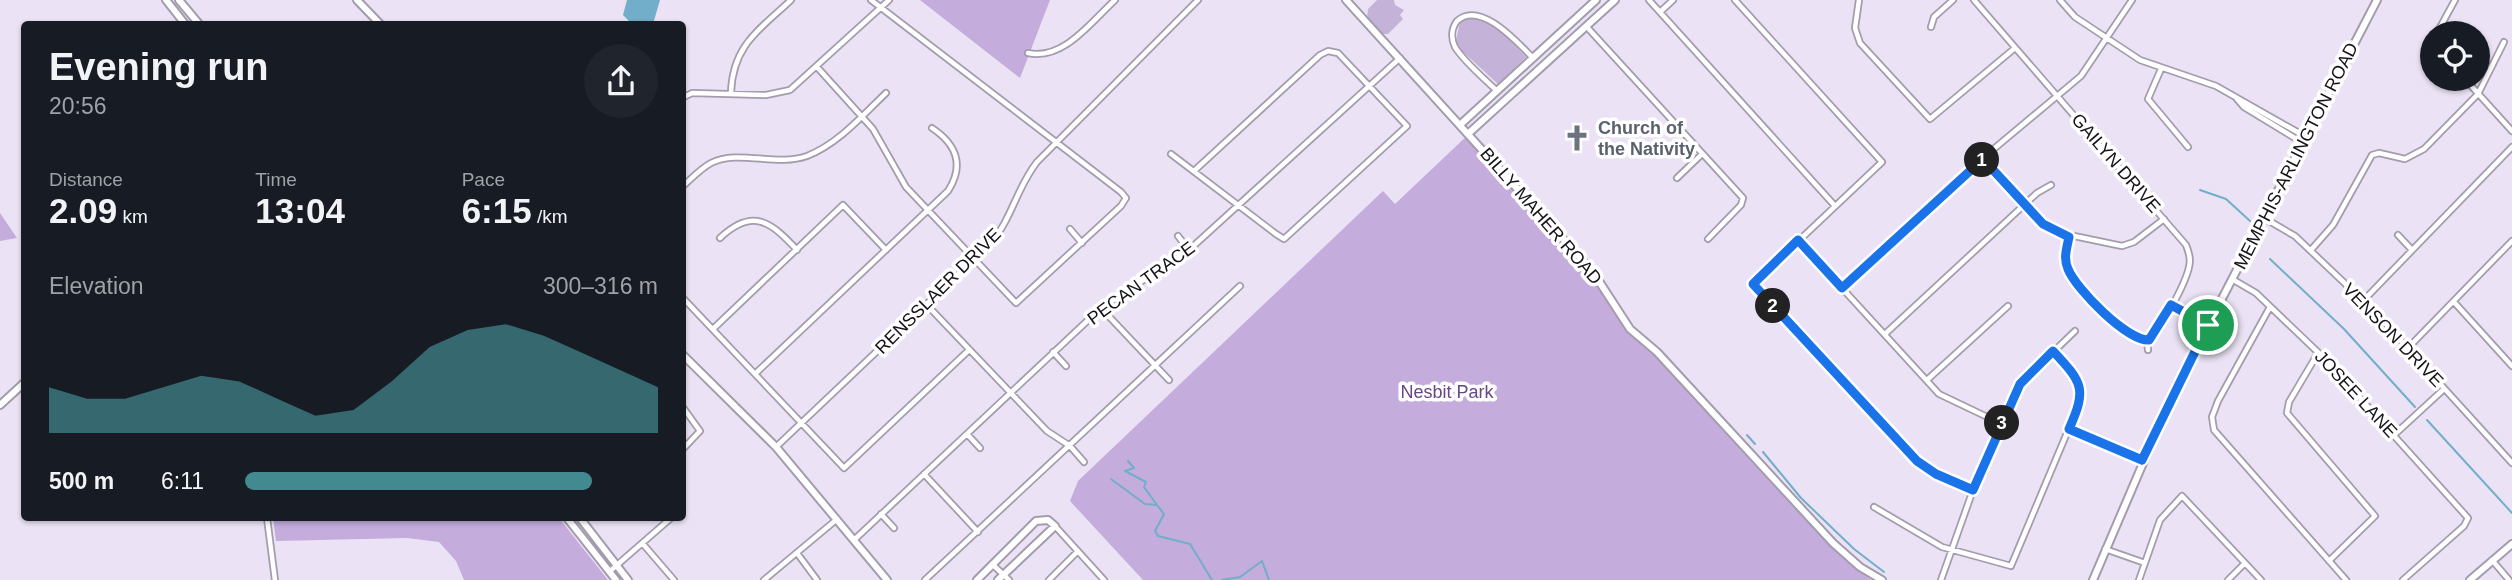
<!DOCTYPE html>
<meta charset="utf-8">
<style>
body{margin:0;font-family:Arial,sans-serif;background:#20242c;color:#f1f3f6;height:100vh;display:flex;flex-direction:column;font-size:26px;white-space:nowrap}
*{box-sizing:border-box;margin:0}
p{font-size:23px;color:#9ea1a6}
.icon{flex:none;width:38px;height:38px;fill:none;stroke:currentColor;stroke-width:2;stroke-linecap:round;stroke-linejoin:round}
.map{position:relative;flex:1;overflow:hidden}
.panel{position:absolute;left:21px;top:21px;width:665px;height:500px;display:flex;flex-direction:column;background:#171b24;border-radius:7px;box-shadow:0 2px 5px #0004}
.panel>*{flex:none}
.fabs{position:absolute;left:2420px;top:21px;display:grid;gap:14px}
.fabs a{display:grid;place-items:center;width:70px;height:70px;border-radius:50%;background:#171b24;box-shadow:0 2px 5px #0004;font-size:35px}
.pin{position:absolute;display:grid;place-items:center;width:60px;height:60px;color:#fff;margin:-30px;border:4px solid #fff;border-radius:50%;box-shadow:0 2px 7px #0007}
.km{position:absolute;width:35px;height:35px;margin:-18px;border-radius:50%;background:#222;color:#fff;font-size:19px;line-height:35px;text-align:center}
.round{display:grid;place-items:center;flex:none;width:74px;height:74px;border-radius:37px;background:#20242c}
.headline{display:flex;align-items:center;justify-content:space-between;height:119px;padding:0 28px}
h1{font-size:38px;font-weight:800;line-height:52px}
.stats{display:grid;grid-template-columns:repeat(3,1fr);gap:10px;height:119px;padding:7px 28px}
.stats div{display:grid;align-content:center}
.stats b{font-size:35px;font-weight:800}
.stats small{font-size:19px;font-weight:400}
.stats p{font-size:19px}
.chart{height:196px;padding:14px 28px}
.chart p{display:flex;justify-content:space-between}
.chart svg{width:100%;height:126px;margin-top:7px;fill:#428990;opacity:.7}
ul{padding:0 28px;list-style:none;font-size:23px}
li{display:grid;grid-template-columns:112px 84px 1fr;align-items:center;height:52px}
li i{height:18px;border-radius:9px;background:#428990}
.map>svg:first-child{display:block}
.green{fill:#c4b2d8}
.forest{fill:#c4acdd}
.water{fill:#72aec9}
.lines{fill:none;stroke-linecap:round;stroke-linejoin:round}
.stream{stroke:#72aec9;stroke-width:2}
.street-casing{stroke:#a39cac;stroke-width:8}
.secondary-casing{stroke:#a39cac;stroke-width:10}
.street{stroke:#fff;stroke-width:4.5}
.secondary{stroke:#fff;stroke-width:6}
.route-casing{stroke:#fff;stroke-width:14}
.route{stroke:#1a73e8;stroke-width:9}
.labels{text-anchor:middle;stroke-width:7;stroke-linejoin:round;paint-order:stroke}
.worship-label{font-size:18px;font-weight:bold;fill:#5b616d;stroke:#fff;text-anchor:start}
.street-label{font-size:18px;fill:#151218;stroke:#fff}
.park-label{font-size:18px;fill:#674684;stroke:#fff}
</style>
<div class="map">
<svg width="2512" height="580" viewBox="0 0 2512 580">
<rect width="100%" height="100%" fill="#ebe3f5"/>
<path class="green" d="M1377 0H1394L1395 5 1404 10 1400 15 1403 19 1388 34H1381L1367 18 1368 9Z
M1473 13 1489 18 1526 57 1498 84 1461 50 1456 40 1460 22Z"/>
<path class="forest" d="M920 0H1050L1020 78Z
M1470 133 1597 277 1628 325 1714 409 1855 567 1871 580H1143L1070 501 1078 481 1383 191 1395 204Z
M0 213 17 238 0 241Z
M273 518H559L608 580H464L456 561 439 542 407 538 276 541Z"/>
<path class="water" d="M627 0H660L653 24H632L623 15Z"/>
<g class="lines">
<path class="stream" d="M2200 190 2226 199 2250 221
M2270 259 2344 329 2415 407
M2427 420 2512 513
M1747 435 1755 444
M1763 452 1801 498 1854 549 1884 572
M1128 461 1134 468 1125 471 1146 482 1144 487 1157 505
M1111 479 1145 504 1157 505 1164 514 1155 531 1158 536 1190 544 1212 580
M1222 580 1240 577 1262 561 1269 580"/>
<g class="street-casing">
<path id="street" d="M1649 0 1835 206
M1735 0 1882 162 1753 284 1914 458 1936 474 1973 490
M1859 0 1855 28 1860 43 1930 119 2015 48
M1974 0 2186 245C2189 253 2191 259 2189 267 2186 282 2159 335 2147 341
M2060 0 2075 17 2140 60 2216 86 2306 137
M1660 12 1673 0
M1586 26 1743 198 1741 205 1708 239
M1931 27 1934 17 1953 0
M2437 33 2455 0
M1028 53C1063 61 1091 22 1115 0
M817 67 873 129 906 187 1016 303 1121 206 1126 198 1121 192 871 0
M2161 69 2148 99 2188 147
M2465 79 2512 131
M1497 91C1484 78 1465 63 1455 47 1451 39 1451 29 1457 21 1480 0 1517 42 1533 58
M731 92C733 45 759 30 791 0
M682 98 692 93 766 95 790 90 889 0
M2237 99 2244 107 2303 143
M1171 154 1276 234 1284 239 1407 126 1338 53 1328 51 1320 55 1194 171
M1983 159 2043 224 2055 232 2122 246 2134 242 2164 219
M1677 178 1702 154
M682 187C691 179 700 169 711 163 739 149 776 167 807 156 838 144 862 116 886 93
M2264 218 2295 236 2374 311 2512 463
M1070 229 1082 243
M2398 235 2412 250
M1178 236 1189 250
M2069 237C2067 248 2063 258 2068 269 2077 293 2122 334 2147 341
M720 238C753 207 771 222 797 250
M1798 240 1939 394 2002 424
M2311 250 2333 225 2372 155 2379 153 2405 159 2424 149 2478 94 2504 42
M2232 279 2256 293 2325 359 2468 518 2464 526 2403 580
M1842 288 1959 178 2081 76 2132 0
M682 297 844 468 969 350
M2363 301 2512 147
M2454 302 2512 366
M926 304 1047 431 1070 446 1084 462
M2170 305 2208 325
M2270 307 2218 401 2212 417 2214 430 2346 580
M1101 308 1169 380
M713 329 843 205 886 250
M1885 334 2037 193 2051 185
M2147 341 2148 350
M2408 348 2512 241
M1053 352 1066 366
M2318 353 2289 402 2287 413 2375 516 2329 561
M756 373 948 191C965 165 956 144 932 128
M1927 380 2008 306
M682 406 700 431 682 450
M2069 429 2142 460
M967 434 980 448
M2394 435 2444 389
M776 447 990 244C1012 219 1017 187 1037 162L1198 0
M924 474 978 532
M682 493V498
M1874 507 1942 547 2011 566
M881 514 894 528
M267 518 275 580
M1055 526 1104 580
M854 540 1101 308 1189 250 1400 58
M643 544 674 580
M2105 549 2145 563
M797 553 817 580
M2492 560 2509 580
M992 564 1009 580
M2011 566 2080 402 2078 380 2053 351
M609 572 671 518
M764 580 836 520
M925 580 1240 286
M1049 580 1078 551
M1941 580 1973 490 2020 384 2075 331
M2139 580 2160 520 2182 496 2261 580
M2228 580 2245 563"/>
</g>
<g class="secondary-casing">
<path id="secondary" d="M166 0 185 24
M179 0 199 24
M357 0 380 24
M1346 0 1593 272 1630 329 1657 352 1833 543 1860 567 1882 580
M1461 124 1596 0
M1469 133 1615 0
M682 354 776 447 887 580
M0 405 24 383
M567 518 616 580
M580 518 628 580
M977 580 1036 521 1048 520 1055 526 998 580
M2093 580 2173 393 2377 0
M2470 580 2512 544"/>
</g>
<use href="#street" class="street"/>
<use href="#secondary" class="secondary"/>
</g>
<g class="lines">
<g class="route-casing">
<path id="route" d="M1983 159 2043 224 2069 237C2067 248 2063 258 2068 269 2076 289 2127 341 2149 340L2171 305 2208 325 2142 460 2069 429C2087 389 2083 383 2053 351L2020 384 1973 490 1936 474 1917 461 1753 284 1798 240 1842 288Z"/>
</g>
<use href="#route" class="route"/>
</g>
<defs>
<g id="church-bare" transform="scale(2.1)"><path d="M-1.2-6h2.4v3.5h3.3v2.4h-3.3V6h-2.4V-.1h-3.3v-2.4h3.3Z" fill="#6b7280" stroke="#fff" stroke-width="2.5" paint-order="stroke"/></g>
</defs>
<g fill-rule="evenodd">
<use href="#church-bare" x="1577" y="138"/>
</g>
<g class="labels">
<g class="worship-label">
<text x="1598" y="134">Church of<tspan x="1598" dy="21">the Nativity</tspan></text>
</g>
<g class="street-label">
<text transform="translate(2296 156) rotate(-63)" y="6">MEMPHIS-ARLINGTON ROAD</text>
<text transform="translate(2116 163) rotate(49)" y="6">GAILYN DRIVE</text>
<text transform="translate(1541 216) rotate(49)" y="6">BILLY MAHER ROAD</text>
<text transform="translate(1141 283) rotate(-36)" y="6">PECAN TRACE</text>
<text transform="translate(938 291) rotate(-45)" y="6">RENSSLAER DRIVE</text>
<text transform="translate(2393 335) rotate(46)" y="6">VENSON DRIVE</text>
<text transform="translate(2356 394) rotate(47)" y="6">JOSEE LANE</text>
</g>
<g class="park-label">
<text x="1447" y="398">Nesbit Park</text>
</g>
</g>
</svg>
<div class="fabs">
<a><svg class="icon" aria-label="locate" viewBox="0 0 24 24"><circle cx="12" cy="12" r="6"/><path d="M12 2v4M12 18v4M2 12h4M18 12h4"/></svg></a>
</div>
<div class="pin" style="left:2208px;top:325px;background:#1e9e55"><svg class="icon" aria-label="arrive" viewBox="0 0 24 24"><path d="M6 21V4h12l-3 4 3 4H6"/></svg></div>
<b class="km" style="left:1982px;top:160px">1</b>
<b class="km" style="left:1773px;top:306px">2</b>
<b class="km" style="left:2002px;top:423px">3</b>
<section class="panel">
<div class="headline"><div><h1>Evening run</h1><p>20:56</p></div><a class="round"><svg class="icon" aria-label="share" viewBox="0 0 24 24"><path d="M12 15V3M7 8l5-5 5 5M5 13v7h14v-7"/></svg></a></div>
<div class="stats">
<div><p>Distance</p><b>2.09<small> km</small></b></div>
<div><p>Time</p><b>13:04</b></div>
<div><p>Pace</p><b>6:15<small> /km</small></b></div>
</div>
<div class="chart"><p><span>Elevation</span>300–316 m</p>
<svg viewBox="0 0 160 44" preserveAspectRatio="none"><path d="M0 44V28L10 32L20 32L30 28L40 24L50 26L60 32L70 38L80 36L90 26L100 14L110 8L120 6L130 10L140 16L150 22L160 28V44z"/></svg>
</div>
<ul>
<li><b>500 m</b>6:11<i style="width:84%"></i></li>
</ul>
</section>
</div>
